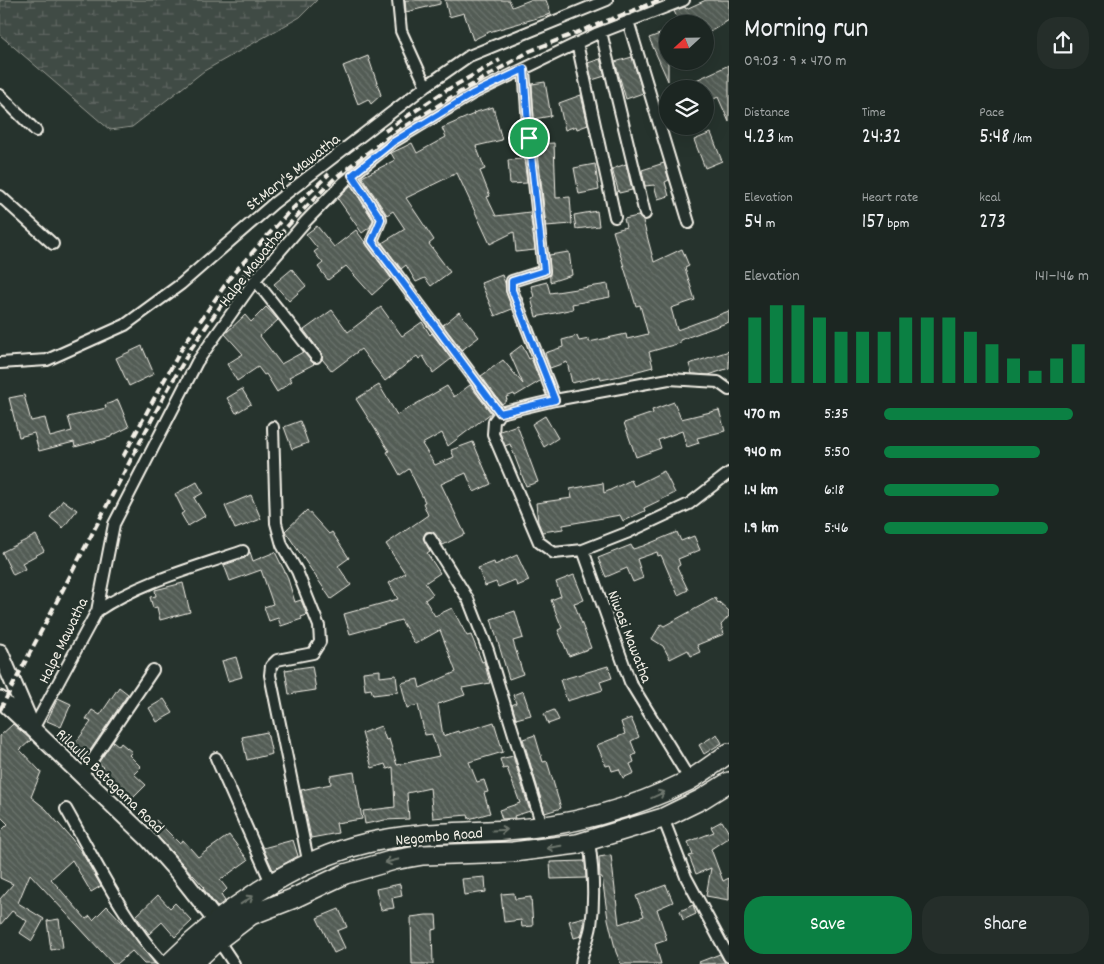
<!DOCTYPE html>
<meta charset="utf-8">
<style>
body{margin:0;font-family:Dekko,sans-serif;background:#252e2a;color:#f1f3f6;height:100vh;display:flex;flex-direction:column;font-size:19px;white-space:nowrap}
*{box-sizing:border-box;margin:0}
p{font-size:16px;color:#a0a5a5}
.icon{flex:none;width:28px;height:28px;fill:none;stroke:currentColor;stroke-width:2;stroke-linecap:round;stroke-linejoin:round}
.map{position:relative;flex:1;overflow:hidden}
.drawer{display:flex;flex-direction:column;background:#1c2622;width:375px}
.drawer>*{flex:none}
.needle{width:32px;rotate:248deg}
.buttons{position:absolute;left:659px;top:15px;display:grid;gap:10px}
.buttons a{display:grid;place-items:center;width:55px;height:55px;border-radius:50%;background:#1c2622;box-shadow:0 5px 20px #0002,0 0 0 1px #3a4340;font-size:25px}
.pin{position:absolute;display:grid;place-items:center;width:42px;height:42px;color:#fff;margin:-21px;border:2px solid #fff;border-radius:50%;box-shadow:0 1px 5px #0007}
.round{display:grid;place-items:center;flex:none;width:52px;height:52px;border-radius:20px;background:#252e2a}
.overview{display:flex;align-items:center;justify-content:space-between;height:85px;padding:0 15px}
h1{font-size:28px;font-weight:600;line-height:38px}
.figures{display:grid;grid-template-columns:repeat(3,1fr);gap:8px;height:85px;padding:5px 15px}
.figures div{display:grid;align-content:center}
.figures b{font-size:21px;font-weight:600}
.figures small{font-size:14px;font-weight:400}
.figures p{font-size:14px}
.chart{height:140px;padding:10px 15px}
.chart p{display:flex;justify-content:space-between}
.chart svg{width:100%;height:90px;margin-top:5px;stroke:#0b8043;stroke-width:6}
.button{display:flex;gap:10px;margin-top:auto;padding:10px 15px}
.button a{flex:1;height:58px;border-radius:20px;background:#0b8043;color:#fff;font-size:20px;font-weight:600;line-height:58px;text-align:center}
.button a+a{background:#252e2a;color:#f1f3f6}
ul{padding:0 15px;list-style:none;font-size:16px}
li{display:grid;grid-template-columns:80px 60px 1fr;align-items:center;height:38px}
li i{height:12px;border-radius:6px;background:#0b8043}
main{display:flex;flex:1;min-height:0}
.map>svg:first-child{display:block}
.wetland{fill:url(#wetland-marsh);stroke:#9a9e96}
.building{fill:url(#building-back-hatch);stroke:#f4f1e8}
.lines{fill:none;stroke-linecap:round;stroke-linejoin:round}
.street-casing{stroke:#f4f1e8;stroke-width:14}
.secondary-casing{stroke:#f4f1e8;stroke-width:19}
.highway-casing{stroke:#f4f1e8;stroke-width:22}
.street{stroke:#26332d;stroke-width:10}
.secondary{stroke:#26332d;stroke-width:15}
.highway{stroke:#26332d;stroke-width:19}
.rail{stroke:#f4f1e8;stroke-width:4;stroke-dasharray:8 4;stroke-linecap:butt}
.oneway{stroke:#6e766e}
.route-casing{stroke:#fff;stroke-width:10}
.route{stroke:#1a73e8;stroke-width:6}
.labels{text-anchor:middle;stroke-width:4.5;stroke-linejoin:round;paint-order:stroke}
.street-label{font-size:16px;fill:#f4f1e8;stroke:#26332d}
</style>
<main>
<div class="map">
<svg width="729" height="964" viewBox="0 0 729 964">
<defs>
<pattern id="wetland-marsh" width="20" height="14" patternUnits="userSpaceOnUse" patternTransform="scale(1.25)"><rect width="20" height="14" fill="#414b45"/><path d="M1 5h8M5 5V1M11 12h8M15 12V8" fill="none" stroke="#5d6560"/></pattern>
<pattern id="building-back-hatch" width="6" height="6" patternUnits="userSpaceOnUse" patternTransform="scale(1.25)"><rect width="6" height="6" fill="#525c55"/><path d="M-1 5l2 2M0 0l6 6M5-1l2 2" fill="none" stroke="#6c746d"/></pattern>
</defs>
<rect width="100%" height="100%" fill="#26332d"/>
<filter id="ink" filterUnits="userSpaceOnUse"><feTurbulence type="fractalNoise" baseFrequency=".02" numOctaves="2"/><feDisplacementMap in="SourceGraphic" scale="10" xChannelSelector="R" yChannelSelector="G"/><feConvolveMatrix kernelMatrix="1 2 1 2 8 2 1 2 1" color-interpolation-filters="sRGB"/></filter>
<g filter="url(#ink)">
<path class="wetland" d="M0 0H317L300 17 204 71 132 127 110 130 0 35Z"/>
<path class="building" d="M405 0H440V4L406 12Z
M445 0H509L512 7 530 0H546L551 14 489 32 473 40 464 13 449 17Z
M706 0H729V20L705 35V24H680L674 11 685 7 686 9Z
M668 31V81L649 38Z
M368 56 381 95 371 104 368 99 358 104 343 66Z
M632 57 643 93 626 99 615 62Z
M600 59 605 76 592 80 588 63Z
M729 65V122L718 97 705 103V89H698L694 81Z
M545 82 551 116 534 119 532 84Z
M581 95 588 125 577 129 576 126 565 130 559 103Z
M493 107 502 140 476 146 485 169 480 171 490 196 487 197 496 216 530 212 535 250 516 252 514 232 490 244 457 173 406 198 434 240 429 244 450 272 431 286 425 278 416 282 406 265 401 269 382 243 405 229 393 211 387 215 362 177 395 160 391 153 404 147 412 143 417 153 446 137 442 128 474 114 473 113Z
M711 133 722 161 705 168 694 140Z
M554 143 556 198 570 197 572 224 546 226 537 144Z
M524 159 527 183 510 184 508 160Z
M664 163 669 180 665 182 669 196 658 199 654 185 645 186 642 170Z
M595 164 599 190 579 194 574 168Z
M626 164 632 190 619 193 612 169Z
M351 185 373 220 370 227 362 233 338 199Z
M597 211 599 226 576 229 574 215Z
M638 216 643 221 654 262 682 249 689 266 685 268 695 300 671 308 677 330 729 311V322L680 340V343L649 352 653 367 634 372V373L601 380 600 376 572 383 567 362 550 368 546 357 545 353 563 347 562 340 577 336 579 341 589 339V342L626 334 627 339 648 334 640 305 636 306 613 231 626 227 624 219Z
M317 226 334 247 356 230 391 278 372 295 346 266 328 280 318 267 323 263 314 252 318 249 306 234Z
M569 252 572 275 550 282 549 255Z
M292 269 306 286 289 301 274 284Z
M502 275 505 283 506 292 512 309 495 316 481 283Z
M547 282 550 293 608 284 610 297 572 304 573 309 536 317 531 298 534 297 531 286Z
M266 307 278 320 260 336 281 364 303 352 314 364 289 377 292 381 277 392 266 374 264 375 258 367 237 381 227 364 243 354 225 334 245 315 251 322Z
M381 307 402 336 422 322 430 335 432 333 451 359 433 373 423 356 419 359 417 356 385 381 361 349 332 371 322 359 321 353 304 330 332 310 348 332Z
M459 312 479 337 462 350 443 325Z
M522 345 529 359 531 358 540 381 515 396 514 394 506 397 507 400 502 404 481 376 503 360 523 384 510 354Z
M142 346 154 374 129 386 116 358Z
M729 351V368L709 375 692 374 689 364Z
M379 385 397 415 447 386 454 397 470 385 491 413 448 446 442 433 422 444 435 465 454 457 451 450 473 442 491 484 474 492 466 473 441 484 465 534 443 545 433 532H426L423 538 430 551 427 553 440 573 425 583 433 594 425 600 435 616 452 608 467 636 471 635 482 662 484 661 490 683 462 688 465 695 438 704 443 736 458 731 459 733 494 722 503 752 469 762 477 782 484 780 488 792 484 793 490 813 469 819 468 815 433 818 430 788 407 793 409 819 385 820 365 824 363 811 395 807 393 767 387 769 385 764 372 768 362 733 381 726 386 740 389 739 397 765 439 756 432 734 425 735 418 705 407 708 401 683 418 679 420 688 456 672 440 630 415 644 401 620 350 634 344 614 398 599 389 583 405 573 386 544 428 515 423 503 425 502 409 469 400 475 387 452 389 451 356 399Z
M242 389 251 404 236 413 227 398Z
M24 395 31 421 45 418 50 437 72 431 68 417 106 408 105 405 118 400 129 427 111 436V437L75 447 74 442 39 451 34 433 19 437 9 398Z
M674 402 681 419 719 410 725 431 697 438 699 443 687 447 682 431 658 440 661 448 636 457 624 423 653 413 652 410Z
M545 416 558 438 544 447 532 424Z
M300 421 308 443 292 449 284 427Z
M517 425 538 482 526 486 510 444 505 446 500 433V431Z
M664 471 675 493 644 508 645 511 623 521 620 515 563 525V529L542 532 538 522 536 503 572 498 570 489 603 483 604 493 631 480 634 486Z
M197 482 203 493 194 498 205 516 188 526 181 514 184 512 175 494Z
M251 495 261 519 235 529 225 506Z
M63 500 77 510 63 528 50 517Z
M307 510 329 534 332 532 349 558 338 566 351 585 331 599 285 531Z
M677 532 681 541 694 536 700 550 678 559 680 565 677 567 688 590 678 595 661 555 658 556 657 552 637 559 643 578 633 582 627 568 606 577 598 558 631 545 633 549 643 546Z
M36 535 44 551 22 563 25 569 13 575 2 552Z
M250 552 253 561 275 552 287 576 295 602 301 600 307 615 301 617 302 619 281 626 278 618 269 621 264 607 273 604 261 570 230 581 224 565 245 558Z
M517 555 529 581 517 586 515 580 498 587 496 582 485 586 478 568 494 562 495 565Z
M574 575 584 600 574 603 591 648 569 656 558 630 562 628 551 600 561 596 556 582Z
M183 583 190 612 160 620 157 607 153 608 150 597 156 596 155 590Z
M715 598 718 603 719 602 729 611V616L721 625 724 634 697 645 700 652 691 656 688 650 670 659 663 646 652 639 661 624 664 626Z
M515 611 523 638 513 641 523 674 509 679 491 619Z
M236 657 242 677 228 681 222 661Z
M312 666 316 690 289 694 285 670Z
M608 666 612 678 600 682 603 690 567 701 560 680Z
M380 670V677L396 675 398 692 373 695 371 689 365 690 363 672Z
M119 687 128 694 87 755 74 745 91 722 86 719 92 710 100 715Z
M523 691 531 715 516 719 512 705 516 703 513 695Z
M58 698 71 704 61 727 47 721Z
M164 699 173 713 157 722 149 708Z
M554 710 559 720 548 724 544 714Z
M631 718 639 737 631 741 636 754 632 756 634 762 630 764 634 773 623 778 619 769 612 771 610 765 606 766 597 745 625 734 621 722Z
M13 724 31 740 20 750 41 772 31 797 46 809 71 838 81 851 101 886 91 892 72 860 51 879 86 919 90 916 93 920 107 906 126 926 155 964H144L132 951 117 964H113L30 874 18 903 44 919 32 941 20 933 27 921 12 911 0 925V899L13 884 0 878V832L8 824 0 816V736Z
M267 732 272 754 247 760 242 737Z
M717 734 722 743 704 754 699 745Z
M535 735 543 762 547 761 561 808 545 813 523 739Z
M113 741 119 746 121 743 132 752 129 755 141 767 134 774 146 785 128 803 119 795 121 793 99 773 104 767 98 763Z
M513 756 530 811 514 816 515 818 502 819 499 810 520 803 507 768 503 769 500 759Z
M354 772 362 819 336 823 338 833 311 838 301 790 331 784 330 776Z
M156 820 179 843 183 840 198 857 229 835 248 860 220 880 227 889 221 895 225 901 217 907 203 888 204 887 149 827Z
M722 821 729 833V837L711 849 723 881 729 878V900L706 896 711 868 696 874 689 856 693 855 688 842 714 832 711 827Z
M293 840 298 856 273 870 263 848Z
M611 855 619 924 644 916 636 896 666 885 673 902 657 909 667 940 655 944 661 964H621L616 952 608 919 602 877H600L599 857Z
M585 861 586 878 551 879 550 862Z
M485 877 486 892 464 895 462 879Z
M400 884 402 896 392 898 394 908 381 910 376 889Z
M514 893 515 899 531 897 533 926 522 927 521 920 504 922 501 894Z
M158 895 170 908 175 903 192 921 175 937 162 922 149 934 136 916Z
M693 905 696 914 683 920 680 911Z
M339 909 347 927 337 931 345 948 334 953 317 918Z
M426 915H436L437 929 432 930 433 964H412L411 917Z
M584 917V925L581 936 574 938 569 921Z
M59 919 63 948 51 950 47 921Z
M720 954 725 963 700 964 699 962Z"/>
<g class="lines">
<g class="street-casing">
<path id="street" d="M398 0 401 31 426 86
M628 21 689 223
M601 32 645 214
M577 43 615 217
M524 69 529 138 544 271 512 281V290L555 400
M0 95 36 131
M352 175 381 219 372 241 500 413
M0 196 53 244
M255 280 316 357
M0 363 47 360 125 325 181 284 274 203 426 86 469 56 607 0
M729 390 718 382 669 379 555 400 500 413 494 421 493 434 539 542 554 553 583 550 629 532 689 504 729 473
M273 427 276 523 282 545 297 571 319 626 320 642 313 653 277 660 271 666 270 675 309 865
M430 538 468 599 488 650 540 819 541 827
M583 550 630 682 690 780
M97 611C140 582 194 568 243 551
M33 729 97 611 114 524 197 362 255 280 305 222 344 182 393 142 472 94 596 34 684 0
M216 758 272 885
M82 775 153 670
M66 809C96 862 123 919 164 964
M663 818 686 877 729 957
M218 940 234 964
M581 964C582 951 589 939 591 926 595 898 593 868 589 841"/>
</g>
<g class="secondary-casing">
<path id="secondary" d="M0 652 33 729 147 838 180 875 217 922
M0 699 28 725"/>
</g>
<g class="highway-casing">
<path id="highway" d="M169 964C221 912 294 860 367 843 413 832 460 833 507 830 569 826 632 809 688 781 702 773 716 762 729 753
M192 964 218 940 251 915 292 899 345 874 394 860 423 855 513 852 577 844 663 818 702 799 729 782"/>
</g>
<use href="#street" class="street"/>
<use href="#secondary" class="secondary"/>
<use href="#highway" class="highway"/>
<path class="rail" d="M385 131 445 91 500 60
M123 457 157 393 185 343 232 275 287 214 329 174
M0 710 163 398 192 347 238 281 294 219 336 177 387 138 450 98 530 51 660 0"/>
</g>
<defs><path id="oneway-shaft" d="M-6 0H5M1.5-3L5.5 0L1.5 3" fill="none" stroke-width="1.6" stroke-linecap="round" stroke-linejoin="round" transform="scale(1.25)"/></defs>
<g class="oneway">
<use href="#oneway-shaft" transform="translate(658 795) rotate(-25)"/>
<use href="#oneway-shaft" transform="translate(500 830) rotate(-3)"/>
<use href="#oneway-shaft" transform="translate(554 847) rotate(170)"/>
<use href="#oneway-shaft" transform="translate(392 861) rotate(167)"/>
<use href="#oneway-shaft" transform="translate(247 900) rotate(-33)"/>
</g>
</g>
<g class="lines" filter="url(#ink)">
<g class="route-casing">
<path id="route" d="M524 69 529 138 544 271 512 281V290L555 400 500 413 372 241 381 219 352 175 393 142 472 94Z"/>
</g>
<use href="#route" class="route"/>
</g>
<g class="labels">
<g class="street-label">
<text transform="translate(292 171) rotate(-38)" y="6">St.Mary's Mawatha</text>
<text transform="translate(250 267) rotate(-52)" y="6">Halpe Mawatha</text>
<text transform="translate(631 636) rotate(69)" y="6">Niwasi Mawatha</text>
<text transform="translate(62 640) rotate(-64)" y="6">Halpe Mawatha</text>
<text transform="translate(111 780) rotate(44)" y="6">Rilaulla Batagama Road</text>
<text transform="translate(439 835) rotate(-5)" y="6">Negombo Road</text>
</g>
</g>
</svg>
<div class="buttons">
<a><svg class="needle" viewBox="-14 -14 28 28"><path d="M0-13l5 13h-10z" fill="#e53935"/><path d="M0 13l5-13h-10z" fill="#a0a5a5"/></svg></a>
<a><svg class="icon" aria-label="layers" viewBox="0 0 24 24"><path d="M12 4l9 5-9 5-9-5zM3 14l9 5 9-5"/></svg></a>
</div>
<div class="pin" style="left:529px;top:138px;background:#1e9e55"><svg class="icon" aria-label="arrive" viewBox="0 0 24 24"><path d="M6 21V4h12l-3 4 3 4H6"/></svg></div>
</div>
<section class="drawer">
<div class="overview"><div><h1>Morning run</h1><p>09:03 · 9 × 470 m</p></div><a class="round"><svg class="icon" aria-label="share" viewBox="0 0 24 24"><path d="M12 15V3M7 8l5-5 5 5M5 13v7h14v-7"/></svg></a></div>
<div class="figures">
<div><p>Distance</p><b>4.23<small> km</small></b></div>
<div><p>Time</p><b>24:32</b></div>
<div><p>Pace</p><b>5:48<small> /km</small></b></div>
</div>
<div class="figures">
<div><p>Elevation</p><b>54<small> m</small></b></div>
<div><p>Heart rate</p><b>157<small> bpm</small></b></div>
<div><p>kcal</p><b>273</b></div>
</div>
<div class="chart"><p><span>Elevation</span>141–146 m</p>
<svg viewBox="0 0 160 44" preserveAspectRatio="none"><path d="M5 44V12M15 44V6M25 44V6M35 44V12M45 44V19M55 44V19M65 44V19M75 44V12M85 44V12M95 44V12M105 44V19M115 44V25M125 44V32M135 44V38M145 44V32M155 44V25"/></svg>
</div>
<ul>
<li><b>470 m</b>5:35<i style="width:92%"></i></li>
<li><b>940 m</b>5:50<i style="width:76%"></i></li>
<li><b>1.4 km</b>6:18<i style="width:56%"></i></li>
<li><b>1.9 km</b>5:46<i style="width:80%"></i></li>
</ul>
<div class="button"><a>Save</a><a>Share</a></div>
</section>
</main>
